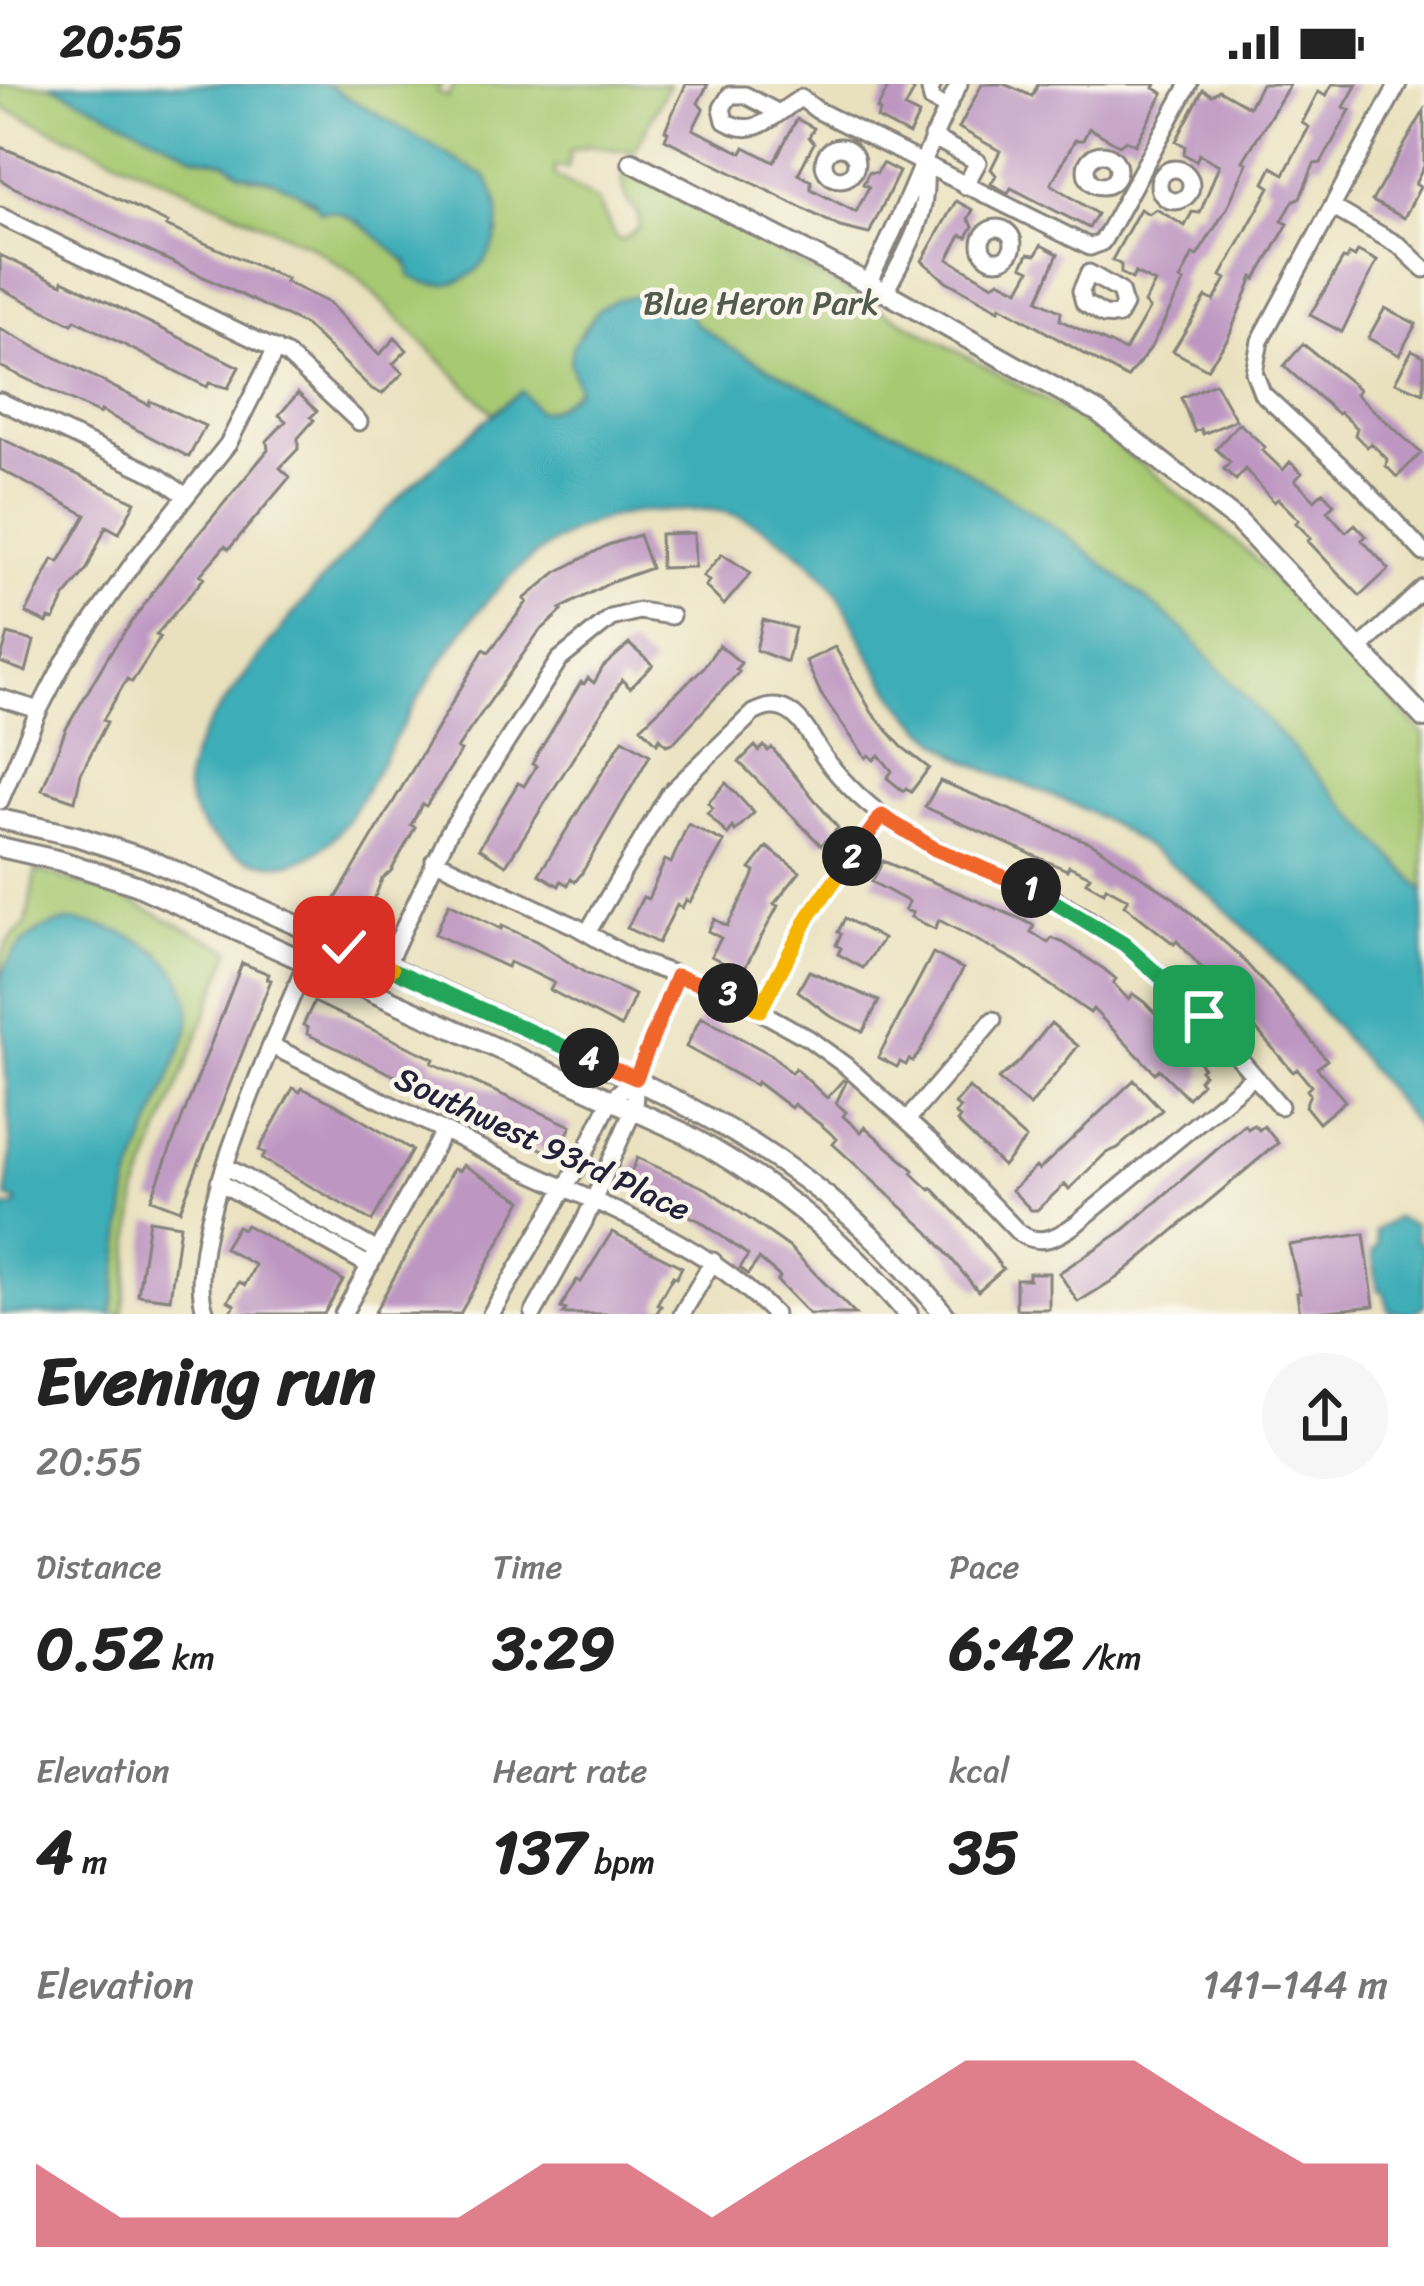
<!DOCTYPE html>
<meta charset="utf-8">
<style>
body{margin:0;font-family:Sriracha,sans-serif;background:#f6f6f6;color:#222;height:100vh;display:flex;flex-direction:column;font-size:45px;white-space:nowrap}
*{box-sizing:border-box;margin:0}
p{font-size:39px;color:#767676}
.icon{flex:none;width:66px;height:66px;fill:none;stroke:currentColor;stroke-width:2;stroke-linecap:round;stroke-linejoin:round}
.map{position:relative;height:1230px;overflow:hidden}
.drawer{display:flex;flex-direction:column;background:#fff;flex:1}
.drawer>*{flex:none}
.pin{position:absolute;display:grid;place-items:center;width:102px;height:102px;color:#fff;margin:-51px;border-radius:24px;box-shadow:0 6px 18px #0006}
.km{position:absolute;width:60px;height:60px;margin:-30px;border-radius:50%;background:#222;color:#fff;font-size:33px;line-height:60px;text-align:center}
.round{display:grid;place-items:center;flex:none;width:126px;height:126px;border-radius:63px;background:#f6f6f6}
.overview{display:flex;align-items:center;justify-content:space-between;height:204px;padding:0 36px}
h1{font-size:66px;font-weight:800;line-height:90px}
.metrics{display:grid;grid-template-columns:repeat(3,1fr);gap:18px;height:204px;padding:12px 36px}
.metrics div{display:grid;align-content:center}
.metrics b{font-size:60px;font-weight:800}
.metrics small{font-size:33px;font-weight:400}
.metrics p{font-size:33px}
.chart{height:336px;padding:24px 36px}
.chart p{display:flex;justify-content:space-between}
.chart svg{width:100%;height:216px;margin-top:12px;fill:#d1495b;opacity:.7}
.status{display:flex;justify-content:space-between;align-items:center;height:84px;padding:0 60px;background:#fff;direction:ltr}
.status svg{height:33px;fill:currentColor}
.map>svg:first-child{display:block}
.green{fill:#a7c972;stroke:#647656;stroke-width:3}
.water{fill:#3cadb7;stroke:#2f6879;stroke-width:3}
.building{fill:#bd97c2}
.lines{fill:none;stroke-linecap:round;stroke-linejoin:round}
.minor-casing{stroke:#86827c;stroke-width:21}
.tertiary-casing{stroke:#86827c;stroke-width:24}
.minor{stroke:#fff;stroke-width:15}
.tertiary{stroke:#fff;stroke-width:18}
.split-1-casing{stroke:#fff;stroke-width:24}
.split-2-casing{stroke:#fff;stroke-width:24}
.split-3-casing{stroke:#fff;stroke-width:24}
.split-4-casing{stroke:#fff;stroke-width:24}
.split-5-casing{stroke:#fff;stroke-width:24}
.split-6-casing{stroke:#fff;stroke-width:24}
.split-1{stroke:#22a559;stroke-width:15}
.split-2{stroke:#f0652b;stroke-width:15}
.split-3{stroke:#f5b400;stroke-width:15}
.split-4{stroke:#f0652b;stroke-width:15}
.split-5{stroke:#22a559;stroke-width:15}
.split-6{stroke:#f5b400;stroke-width:15}
.labels{text-anchor:middle;stroke-width:9;stroke-linejoin:round;paint-order:stroke}
.park-label{font-size:33px;fill:#515c4e;stroke:#fbf7ec}
.street-label{font-size:33px;fill:#22223b;stroke:#fbf7ec}
</style>
<div class="status"><b>20:55</b><svg viewBox="0 0 49 12"><path d="M0 12V9h3v3zM5 12V6h3v6zM10 12V3h3v9zM15 12V0h3v12zM26 1h20v11H26zM47 4h2v5h-2z"/></svg></div>
<div class="map">
<svg width="1424" height="1230" viewBox="0 0 1424 1230">
<rect width="100%" height="100%" fill="#fbf7ec"/>
<filter id="ink" filterUnits="userSpaceOnUse"><feTurbulence type="fractalNoise" baseFrequency=".00833" numOctaves="2"/><feDisplacementMap in="SourceGraphic" scale="24" xChannelSelector="R" yChannelSelector="G"/><feConvolveMatrix kernelMatrix="1 2 1 2 8 2 1 2 1" color-interpolation-filters="sRGB"/></filter>
<filter id="wash" filterUnits="userSpaceOnUse"><feTurbulence type="fractalNoise" baseFrequency=".004" numOctaves="4" result="noise"/><feDisplacementMap in="SourceGraphic" scale="48" xChannelSelector="R" yChannelSelector="G"/><feGaussianBlur stdDeviation="2.7" result="paint"/><feColorMatrix in="noise" values="0 0 0 0 0 0 0 0 0 0 0 0 0 0 0 0 0 1.4 0 .05"/><feComposite in="paint" operator="in"/></filter>
<g filter="url(#wash)">
<rect width="100%" height="100%" fill="#e9e1be"/>
<path class="green" d="M0 0 54 1 195 72 226 78 251 94 272 96 295 107 325 127 331 125C351 133 405 167 409 186L456 197 478 185 499 148 486 93 325 0H442L437 8 447 13 454 0H669L634 68 589 62 570 67 568 84 555 83V92L598 117 615 153 622 157 639 144 638 130C624 118 622 101 623 83L1082 336 1157 392 1248 468 1424 651V808L1183 545 1125 498 1063 449 923 359 861 333 730 263 696 240 681 215 670 209 600 225C573 256 567 264 578 304 567 316 554 328 537 327L522 307 493 329 356 192 309 161 0 22Z
M36 786 119 812 231 866 137 1108 123 1230H112L129 1098 137 1079 161 868 103 842 3 886 0 900C0 871 1 859 26 841Z"/>
<path class="water" d="M50 0H325L486 93C524 151 470 226 410 192L408 178C384 162 352 122 320 127L313 116 295 107 272 96 241 90 226 78 195 72Z
M670 209 681 215 696 240 730 263 861 333 923 359 1063 449 1125 498 1183 545 1423 806 1424 1052C1335 944 1253 830 1133 754 1108 737 1082 723 1053 712 1017 697 977 687 946 663 917 642 893 612 875 581 854 546 844 509 813 481 786 456 749 430 711 426 699 425 686 427 674 427 502 418 425 610 350 733 338 751 324 766 304 775 251 797 176 745 188 687 196 649 227 616 249 586 329 480 417 388 522 307L537 327C554 328 567 316 578 304L570 279 572 263 599 225 617 215Z
M68 837C129 841 201 877 188 947L129 1098 112 1230H0V1135L3 1123H15L17 1118 6 1113 11 1067 0 900C7 865 34 844 68 837Z
M1396 1134 1415 1141 1417 1157 1424 1162V1221L1413 1230 1389 1227 1384 1208 1378 1206 1372 1167 1377 1163 1375 1147Z"/>
<g id="blocks">
<path class="building" d="M686 0H708L698 19 703 25 693 45 742 69 745 63 774 78 797 35 814 44 809 53 814 59 798 90 811 97V105L856 128 869 103 863 100 869 88 877 89 882 79 899 88 869 150 840 143 665 55 668 48 665 46Z
M890 0H913L911 4 914 7 905 24 919 31 909 51 877 34 880 27 877 25Z
M982 0H1004L1032 12 1038 0H1156L1154 4 1163 9 1135 61 1126 56 1119 61 1089 44 1083 56H1075L1051 100 1097 130 1089 144 1011 104 1008 109 991 100 996 91 991 85 1000 67 959 44Z
M1261 0H1290L1243 77 1247 79 1227 124 1197 172 1193 170 1180 196 1184 198 1150 265 1127 294 1000 222 999 226 946 197 922 177 956 117 973 126 968 135 973 142 967 153 961 151 948 175 993 201 999 196 1019 206 1030 186 1022 182 1028 170 1036 171 1041 161 1058 170 1038 216 1061 228 1060 236 1125 267 1149 225 1144 219 1155 199 1135 189 1132 195 1121 189V181L1112 176 1140 125 1149 130 1156 125 1185 142 1192 128 1200 129 1219 81 1199 70 1196 77 1184 70 1185 62 1176 57 1203 6 1212 11 1219 6 1249 23Z
M1332 0H1357L1344 23 1350 26 1321 79 1314 80 1300 114 1294 116 1282 137 1288 140 1256 195 1253 193 1228 254 1207 285 1173 267 1206 213 1214 217 1226 195 1221 192 1270 103 1264 99 1272 83 1284 90 1309 43 1302 39 1318 8 1326 12Z
M1424 27V82L1415 100 1420 103 1404 134 1372 117Z
M0 63 54 84 168 139 166 142 287 195 285 198 329 219 379 271 395 254 407 266 393 280 403 289 382 310 372 305 305 241 9 101 0 95Z
M1358 167 1377 177 1342 248 1310 231 1343 175 1346 176 1349 170 1355 173Z
M0 171 62 200 63 196 239 283 228 304 209 299 207 303 75 236 72 240 0 204Z
M1385 224 1416 240 1399 271 1368 254Z
M0 245 149 321 150 317 205 342 189 373 101 327 100 330 70 316 0 282Z
M1303 260 1359 305 1356 310 1421 369 1397 393 1386 382 1387 375 1371 359 1367 363 1355 351 1357 344 1340 328 1338 330 1284 282Z
M1412 266 1424 272V309L1395 298Z
M1215 299 1236 336 1203 350 1201 345 1195 348 1181 314Z
M298 309 317 327 311 333 314 336 298 354V365L280 384 290 393 229 465 225 462 200 491 204 494 156 551 160 553 147 575 132 598 127 595 103 636 107 638 81 689 75 717 42 706 66 645 110 569 168 487 268 366 267 357 286 337 279 331Z
M1239 339 1265 363 1262 366 1283 386 1290 378 1302 389 1295 396 1315 416 1323 408 1334 420 1327 427 1346 448 1355 440 1366 452 1362 456 1389 485 1360 512 1308 457 1311 454 1296 439 1299 436 1278 415 1274 418 1245 385 1236 396 1224 385 1230 378 1216 365Z
M0 354 135 418 119 449 106 442 87 485 66 511 54 536 49 534 47 539 26 529 53 475 59 478 86 431 0 385Z
M694 449 695 483 661 484 660 450Z
M639 451 651 484 612 498 560 525 562 527 538 549 469 647 457 665 461 667 426 722 422 720 411 741 415 743 410 753 391 787 382 795 368 831 335 816 484 565 489 568 527 518 524 515 557 488 608 461Z
M722 470 751 489 724 521 705 502 709 497 703 492Z
M763 536 795 544 787 578 756 566Z
M8 550 34 557 26 588 0 578Z
M629 560 653 581 630 604 622 596 506 781 479 764 518 699 524 702 536 682 532 680 537 671 581 598 584 600 588 594 594 599 603 583Z
M719 561 741 579 736 585 739 588 673 659 666 661 660 654 657 659 641 643 703 584Z
M835 563 872 629 902 663 929 684 911 708 906 704 903 707 887 694 892 687 879 671 874 676 869 671 866 674 821 610 806 577Z
M623 655 650 671 582 789 575 798 571 795 568 801 561 797 559 802 539 790Z
M755 662 759 667 764 662 768 667 772 664 838 744 821 761 739 678Z
M940 697 1093 760 1175 815 1238 870 1272 908 1327 976 1317 984 1345 1017 1319 1039 1305 1022 1310 1010 1307 1006 1311 1002 1297 985 1293 988 1223 906 1228 902 1210 886 1207 890 1177 857 1174 860 1124 821 1128 815 1106 803 1104 808 1086 798 1090 792 1069 782 1067 786 925 723Z
M726 699 754 729 735 747 732 743 728 751 707 729 713 724 708 719Z
M688 740 724 758 690 818 686 816 682 824 677 821 658 859 627 844 643 813 648 815 665 776 671 779Z
M767 763 800 788 774 820 778 822 742 889 711 872 721 854 708 847 714 835 727 842 752 796 755 788 750 785Z
M883 777 1021 835 1034 842 1031 848 1048 859 1052 854 1064 859 1104 885 1116 895 1113 899 1128 915 1133 910 1144 918 1185 959 1203 983 1200 986 1204 990 1199 996 1202 999 1188 1014 1159 985 1155 989 1093 925 1090 929 1016 877 939 836 935 845 911 833 913 829 905 826 909 818 872 798Z
M449 819 501 845 502 842 536 857 585 889 635 911 621 943 550 906 554 899 534 889 509 878 507 883 435 850Z
M845 834 883 855 863 884 838 870 841 864 836 861 841 850 838 848Z
M933 869 963 885 920 968 913 977 909 975 906 981 900 978 897 983 878 973Z
M242 879 269 890 267 895 271 896 180 1126 151 1115Z
M809 887 879 917 863 948 832 933 798 907Z
M314 918 434 975 432 979 571 1042 557 1072 435 1016 437 1012 307 950 308 944 303 941Z
M701 933 772 971 791 989 795 984 827 1014 843 996 846 998 836 1019 846 1028 843 1032 861 1048 865 1043 914 1086 912 1089 930 1106 932 1104 977 1151 1003 1185 978 1207 929 1148 833 1060 837 1055 820 1040 794 1020 791 1024 757 998 755 1001 686 963Z
M1051 939 1078 962 1030 1022 998 995 1019 978Z
M1134 996 1162 1026 1118 1064 1106 1069 1069 1105 1065 1100 1037 1126H1031L1012 1106 1036 1083 1039 1086Z
M293 1004 300 1008 302 1004 335 1020 412 1066 372 1137 262 1075 265 1069 259 1066Z
M969 1004 1026 1055 1003 1082 957 1038 960 1034 955 1030 960 1024 955 1020Z
M1245 1041 1248 1045 1254 1041 1259 1046 1264 1042 1278 1059 1118 1193 1078 1218 1059 1189 1125 1145Z
M637 1074 707 1105 789 1163 855 1230H809L777 1197 780 1193 759 1175 748 1190 740 1184 748 1171 700 1137 632 1105 633 1101 627 1098Z
M463 1081 522 1116 460 1230H374L453 1085 460 1087Z
M149 1136 180 1141 170 1215 138 1211Z
M246 1141 343 1196 324 1230H238L231 1226 235 1221 228 1217 239 1198 245 1201 255 1181 224 1164 237 1142 243 1145Z
M612 1148 682 1183 676 1194 673 1192 657 1220 661 1222 656 1230H563L566 1226 561 1224 569 1208 577 1196 581 1198Z
M1364 1150 1374 1222 1300 1230 1297 1209H1300L1289 1161Z
M1029 1189H1049V1225H1016V1195H1029Z"/>
</g>
</g>
<g filter="url(#ink)">
<use href="#blocks" fill-opacity="0" stroke="#86827c" stroke-width="3"/>
<g class="lines">
<g class="minor-casing">
<path id="minor" d="M933 0 930 6 932 16 947 24
M1398 0 1260 257 1254 288 1262 309 1356 396 1424 469
M801 14 817 26 1090 163
M777 28 745 11H730L722 24 725 37C757 56 773 30 801 14
M932 53 978 78 965 102
M824 79a16 16 0 1 1 32 0a16 16 0 1 1-32 0Z
M1086 86a16 16 0 1 1 32 0a16 16 0 1 1-32 0Z
M1159 101a16 16 0 1 1 32 0a16 16 0 1 1-32 0Z
M1332 123 1400 162 1424 185
M0 132 287 271 359 338
M981 160a16 16 0 1 1 32 0a16 16 0 1 1-32 0Z
M1090 163 1102 158 1108 148 1189 0
M1089 189 1120 207 1124 221 1118 232 1104 231 1084 219 1081 207Z
M868 199C903 134 925 65 959 0
M885 208C906 168 928 135 925 88
M0 317 158 392 186 412
M1360 564 1424 504
M0 614 39 626
M0 717 39 626 64 578 136 475 228 360 276 265
M434 776 575 842 634 876 727 909 808 954 846 982 933 1060 1019 1149C1041 1163 1058 1153 1077 1139L1254 992
M587 849 669 710 753 629C765 623 776 620 788 627 805 636 815 662 827 677 846 702 868 722 894 740 945 775 1005 788 1059 818 1152 868 1213 944 1280 1022
M386 882 449 748 559 576 611 534 639 527 671 532
M760 926 815 823 882 732
M272 962C355 1003 437 1044 521 1084 611 1126 703 1157 774 1230
M907 1036 993 936
M225 1082 378 1167
M219 1098 370 1182
M206 1230C178 1156 276 953 307 877
M343 1230 443 1048
M491 1230 581 1077 611 1015 636 994
M533 1230 584 1138 634 1024 636 994 678 892
M682 1230 713 1177"/>
</g>
<g class="tertiary-casing">
<path id="tertiary" d="M632 78 885 208 1098 328 1238 437 1424 634
M0 735 76 752 152 777C264 825 374 876 485 927 671 1012 810 1065 944 1230
M0 763 61 777 136 801 682 1048C769 1095 844 1155 908 1230"/>
</g>
<use href="#minor" class="minor"/>
<use href="#tertiary" class="tertiary"/>
</g>
</g>
<g class="lines" filter="url(#ink)">
<g class="split-1-casing">
<path id="split-1" d="M1031 804 1124 860 1204 932"/>
</g>
<g class="split-2-casing">
<path id="split-2" d="M852 772 882 732 935 765 1031 804"/>
</g>
<g class="split-3-casing">
<path id="split-3" d="M728 909 760 926 809 832 852 772"/>
</g>
<g class="split-4-casing">
<path id="split-4" d="M589 974 636 994 677 892 728 909"/>
</g>
<g class="split-5-casing">
<path id="split-5" d="M392 885 589 974"/>
</g>
<g class="split-6-casing">
<path id="split-6" d="M344 863 392 885"/>
</g>
<use href="#split-1" class="split-1"/>
<use href="#split-2" class="split-2"/>
<use href="#split-3" class="split-3"/>
<use href="#split-4" class="split-4"/>
<use href="#split-5" class="split-5"/>
<use href="#split-6" class="split-6"/>
</g>
<g class="labels">
<g class="park-label">
<text x="761" y="230">Blue Heron Park</text>
</g>
<g class="street-label">
<text transform="translate(543 1059) rotate(25)" y="12">Southwest 93rd Place</text>
</g>
</g>
</svg>
<div class="pin" style="left:1204px;top:932px;background:#1e9e55"><svg class="icon" aria-label="arrive" viewBox="0 0 24 24"><path d="M6 21V4h12l-3 4 3 4H6"/></svg></div>
<div class="pin" style="left:344px;top:863px;background:#d93025"><svg class="icon" aria-label="check" viewBox="0 0 24 24"><path d="M5 12l5 5 9-10"/></svg></div>
<b class="km" style="left:1031px;top:804px">1</b>
<b class="km" style="left:852px;top:772px">2</b>
<b class="km" style="left:728px;top:909px">3</b>
<b class="km" style="left:589px;top:974px">4</b>
</div>
<section class="drawer">
<div class="overview"><div><h1>Evening run</h1><p>20:55</p></div><a class="round"><svg class="icon" aria-label="share" viewBox="0 0 24 24"><path d="M12 15V3M7 8l5-5 5 5M5 13v7h14v-7"/></svg></a></div>
<div class="metrics">
<div><p>Distance</p><b>0.52<small> km</small></b></div>
<div><p>Time</p><b>3:29</b></div>
<div><p>Pace</p><b>6:42<small> /km</small></b></div>
</div>
<div class="metrics">
<div><p>Elevation</p><b>4<small> m</small></b></div>
<div><p>Heart rate</p><b>137<small> bpm</small></b></div>
<div><p>kcal</p><b>35</b></div>
</div>
<div class="chart"><p><span>Elevation</span>141–144 m</p>
<svg viewBox="0 0 160 44" preserveAspectRatio="none"><path d="M0 44V27L10 38L20 38L30 38L40 38L50 38L60 27L70 27L80 38L90 27L100 17L110 6L120 6L130 6L140 17L150 27L160 27V44z"/></svg>
</div>
</section>
